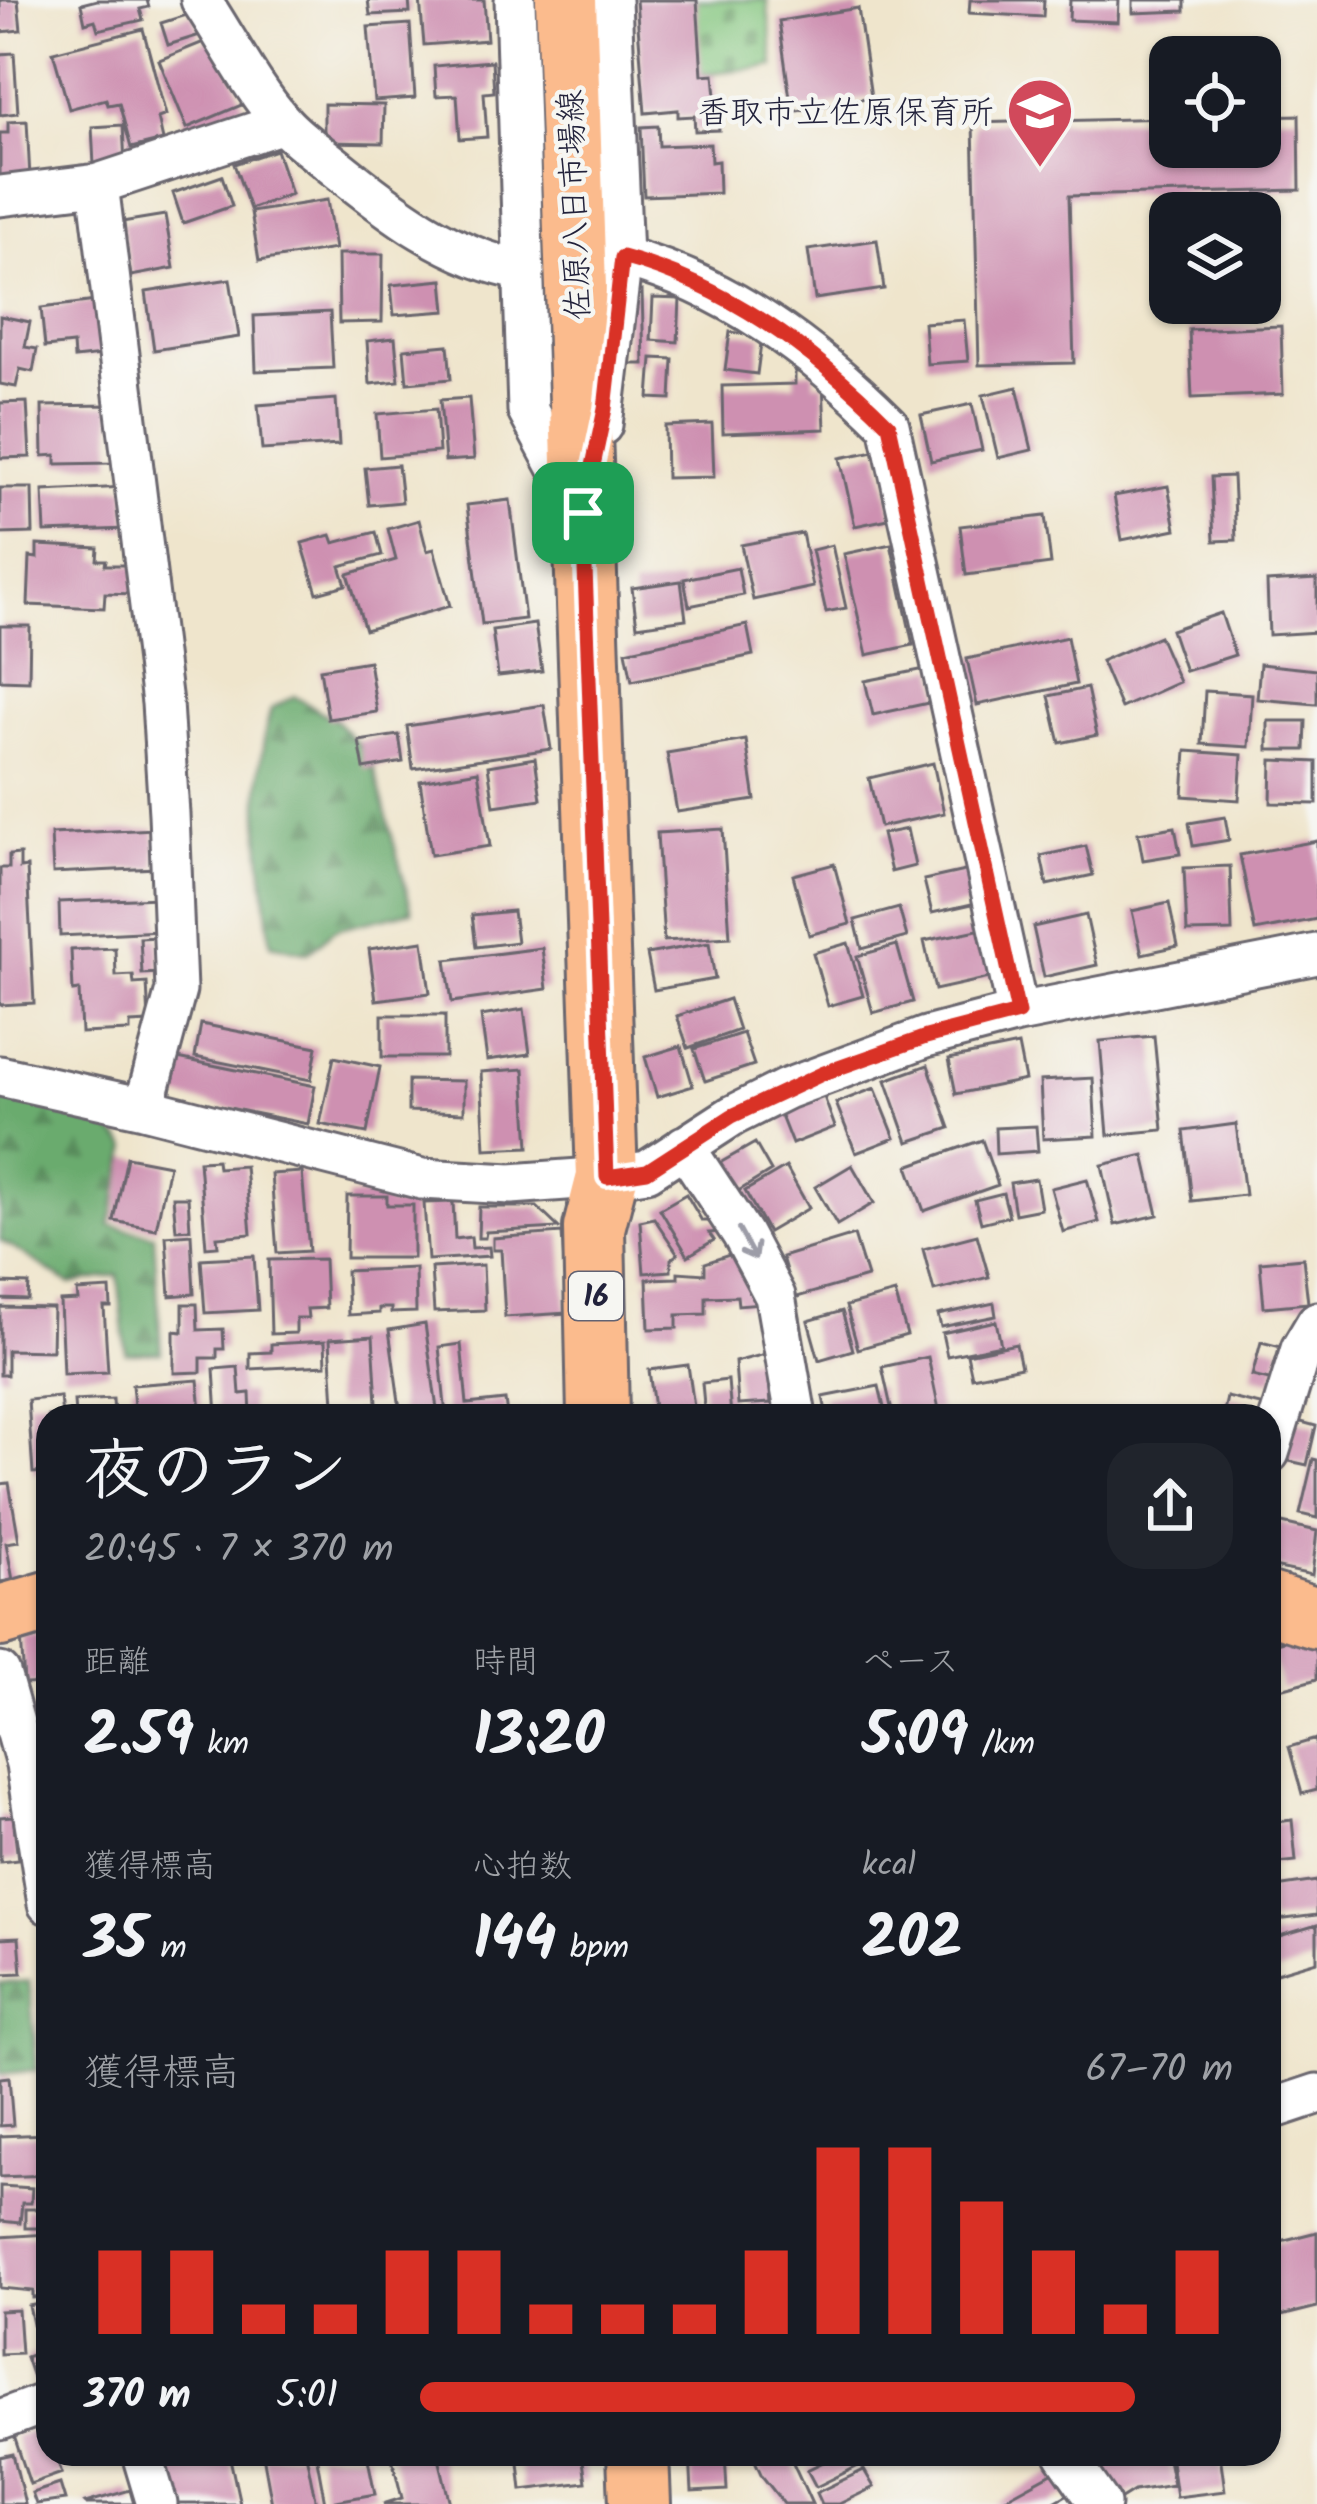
<!DOCTYPE html>
<html lang="ja">
<meta charset="utf-8">
<style>
body{margin:0;font-family:Kalam,"Klee One",sans-serif;background:#20242c;color:#f1f3f6;height:100vh;display:flex;flex-direction:column;font-size:45px;white-space:nowrap}
*{box-sizing:border-box;margin:0}
p{font-size:39px;color:#9ea1a6}
.icon{flex:none;width:66px;height:66px;fill:none;stroke:currentColor;stroke-width:2;stroke-linecap:round;stroke-linejoin:round}
.map{position:relative;flex:1;overflow:hidden}
.details{position:absolute;left:36px;top:1404px;width:1245px;height:1062px;display:flex;flex-direction:column;background:#171b24;border-radius:36px;box-shadow:0 3px 9px #0004}
.details>*{flex:none}
.tools{position:absolute;left:1149px;top:36px;display:grid;gap:24px}
.tools a{display:grid;place-items:center;width:132px;height:132px;border-radius:24px;background:#171b24;box-shadow:0 3px 9px #0004;font-size:60px}
.pin{position:absolute;display:grid;place-items:center;width:102px;height:102px;color:#fff;margin:-51px;border-radius:24px;box-shadow:0 6px 18px #0006}
.round{display:grid;place-items:center;flex:none;width:126px;height:126px;border-radius:36px;background:#20242c}
.overview{display:flex;align-items:center;justify-content:space-between;height:204px;padding:0 48px}
h1{font-size:66px;font-weight:600;line-height:90px}
.metrics{display:grid;grid-template-columns:repeat(3,1fr);gap:18px;height:204px;padding:12px 48px}
.metrics div{display:grid;align-content:center}
.metrics b{font-size:60px;font-weight:600}
.metrics small{font-size:33px;font-weight:400}
.metrics p{font-size:33px}
.chart{height:336px;padding:24px 48px}
.chart p{display:flex;justify-content:space-between}
.chart svg{width:100%;height:216px;margin-top:12px;stroke:#d93025;stroke-width:6}
ul{padding:0 48px;list-style:none;font-size:39px}
li{display:grid;grid-template-columns:192px 144px 1fr;align-items:center;height:90px}
li i{height:30px;border-radius:15px;background:#d93025}
.map>svg:first-child{display:block}
.forest{fill:url(#forest-firs);stroke:#466654;stroke-width:3}
.cemetery{fill:url(#cemetery-stones);stroke:#53745d;stroke-width:3}
.building{fill:#ce90b1}
.lines{fill:none;stroke-linecap:round;stroke-linejoin:round}
.street-casing{stroke:#6a666e;stroke-width:45}
.primary-casing{stroke:#6a666e;stroke-width:66}
.street{stroke:#fff;stroke-width:39}
.primary{stroke:#fbbb8d;stroke-width:60}
.oneway{stroke:#9c9ca7}
.route-casing{stroke:#fff;stroke-width:24}
.route{stroke:#d93025;stroke-width:15}
.labels{text-anchor:middle;stroke-width:9;stroke-linejoin:round;paint-order:stroke}
.shield{fill:#f6f6f2;stroke:#626272;stroke-width:3}
.shield-label{font-size:30px;font-weight:bold;fill:#22223b}
.poi-label{font-size:33px;fill:#22223b;stroke:#f6f6f2;text-anchor:end}
.street-label{font-size:33px;fill:#22223b;stroke:#f6f6f2}
</style>
<div class="map">
<svg width="1317" height="2504" viewBox="0 0 1317 2504">
<defs>
<pattern id="forest-firs" width="22" height="20" patternUnits="userSpaceOnUse" patternTransform="scale(3)"><rect width="22" height="20" fill="#6bab6e"/><path d="M5 1l3.5 6h-7zM16 11l3.5 6h-7z" fill="#588b5c"/></pattern>
<pattern id="cemetery-stones" width="16" height="16" patternUnits="userSpaceOnUse" patternTransform="scale(3)"><rect width="16" height="16" fill="#84c67f"/><path d="M2 7V4a2 2 0 0 1 4 0v3zM10 15v-3a2 2 0 0 1 4 0v3z" fill="#6ca069"/></pattern>
</defs>
<rect width="100%" height="100%" fill="#f6f6f2"/>
<filter id="ink" filterUnits="userSpaceOnUse"><feTurbulence type="fractalNoise" baseFrequency=".00833" numOctaves="2"/><feDisplacementMap in="SourceGraphic" scale="24" xChannelSelector="R" yChannelSelector="G"/><feConvolveMatrix kernelMatrix="1 2 1 2 8 2 1 2 1" color-interpolation-filters="sRGB"/></filter>
<filter id="wash" filterUnits="userSpaceOnUse"><feTurbulence type="fractalNoise" baseFrequency=".004" numOctaves="4" result="noise"/><feDisplacementMap in="SourceGraphic" scale="48" xChannelSelector="R" yChannelSelector="G"/><feGaussianBlur stdDeviation="2.7" result="paint"/><feColorMatrix in="noise" values="0 0 0 0 0 0 0 0 0 0 0 0 0 0 0 0 0 1.4 0 .05"/><feComposite in="paint" operator="in"/></filter>
<g filter="url(#wash)">
<rect width="100%" height="100%" fill="#efe5cc"/>
<path class="forest" d="M294 696 336 721 371 758 412 911 335 929 308 953 271 944C262 868 249 784 271 709Z
M0 1092C60 1102 84 1101 128 1147L110 1225 154 1235 161 1352 126 1353 118 1275 70 1284 0 1240Z
M29 1981 37 2070 0 2074V1983Z"/>
<path class="cemetery" d="M688 0H767L774 66 699 74Z"/>
<g id="blocks">
<path class="building" d="M0 0H18L21 30 0 32Z
M97 0H147L149 7 140 9 143 20 98 30 95 20 85 23 81 4Z
M368 0H409L410 13 370 15Z
M420 0H484L487 40 424 45Z
M636 0H697L702 75 714 74 719 130 695 131 694 116 678 117V110L645 113Z
M970 0H1044L1043 17 969 13Z
M1070 0H1119L1118 22 1069 20Z
M1133 0H1185V11L1133 13Z
M858 8 871 97 792 112 779 21Z
M193 13 200 35 168 45 161 23Z
M410 24 415 98 374 101 368 27Z
M143 29 166 115 158 118 163 140 131 148 119 103 108 105 106 99 69 109 53 52Z
M216 37 244 104 187 128 159 60Z
M14 53 18 113 0 115V54Z
M492 61 494 92 484 93 487 137 460 139 457 95 436 96 434 66Z
M324 104 384 105 383 143 324 142Z
M1299 115 1300 190 1069 196 1074 363 979 365 973 123 1170 118V147H1260V116Z
M27 121 30 178 0 179V133H8V122Z
M123 125 125 164 94 165 92 127Z
M658 126 659 146 710 144 711 162 718 161 719 193 644 196 641 127Z
M276 150 291 194 250 209 234 164Z
M222 176 232 206 183 223 173 193Z
M327 200 335 249 259 261 251 212Z
M165 215 174 268 131 276 122 222Z
M877 240 884 289 815 299 808 250Z
M338 254H383L382 322 339 323Z
M230 279 239 337 154 350 146 292Z
M443 280 446 311 394 315 391 285Z
M625 291H642L644 364H627Z
M653 298 680 299 678 342 651 340Z
M96 301 102 355 74 358 73 344 45 347 41 308Z
M330 312 333 368 256 371 254 316Z
M0 316 30 322 25 347 37 349 33 372 20 369 16 387 0 384Z
M964 320 968 361 927 364 924 323Z
M1281 326 1283 394 1192 398 1189 330Z
M730 332 762 336 757 374 725 370Z
M395 338 399 381 370 384 367 341Z
M448 345 451 379 407 383 404 349Z
M652 358 673 359 671 399 649 398Z
M814 371V383H823L825 429 723 433 722 386 795 384V372Z
M1017 387 1032 450 998 458 983 395Z
M469 398 474 459 445 461 440 400Z
M336 399 339 445 262 450 258 405Z
M27 402 30 457 0 458V403Z
M972 404 982 450 931 461 921 415Z
M111 405 112 463 56 464V455L43 456 42 406Z
M436 409 439 452 380 457 377 414Z
M712 424 714 477 666 478 665 426Z
M879 450 893 518 855 526 840 458Z
M398 465 402 502 369 505 365 468Z
M1233 476 1236 540 1214 541 1211 477Z
M1168 486 1176 529 1122 540 1114 496Z
M126 487 127 529 45 532 43 491Z
M0 488H32L33 533 0 534Z
M510 500 525 619 482 624 467 505Z
M1045 516 1051 564 966 575 960 526Z
M419 520 427 551 434 549 450 606 365 630 348 574 396 560 388 529Z
M376 532 382 555 340 566 346 585 317 593 302 543 331 535 334 543Z
M802 533 813 587 753 600 741 545Z
M891 544 913 645 867 655 844 554Z
M37 545 98 548 97 560H106L105 565H136L134 594 105 593 104 608 28 605 30 557 37 558Z
M832 545 846 608 826 612 812 550Z
M738 568 743 595 689 606 684 579Z
M1317 579V632L1269 635 1267 582Z
M681 581 686 619 637 626 632 588Z
M1221 613 1235 655 1185 671 1171 630Z
M535 624 542 671 498 676 492 630Z
M747 625 753 655 632 681 626 651Z
M0 626H30L29 681 0 680Z
M1159 636 1179 682 1121 708 1101 661Z
M1067 637 1076 684 977 705 967 659Z
M369 661 377 712 328 719 320 669Z
M1260 664 1317 670V704L1257 699Z
M935 667 942 700 873 715 865 681Z
M1087 688 1097 735 1060 743 1049 696Z
M1205 691 1252 694 1249 747 1202 744Z
M544 705 551 749 413 769 407 726Z
M1268 721H1306L1305 750H1268Z
M399 735 403 762 364 769 359 741Z
M746 740 755 800 677 812 667 753Z
M1186 751 1242 755 1239 800 1183 796Z
M535 758 541 799 494 806 488 766Z
M1272 760 1317 762V804L1271 803Z
M933 763 944 813 880 827 869 778Z
M478 771 490 846 431 855 420 781Z
M1225 817 1229 840 1193 846 1189 823Z
M1175 827 1180 854 1143 860 1138 833Z
M155 829 156 868 53 873 51 834Z
M723 829 730 937 664 941 657 833Z
M907 829 915 866 891 872 882 834Z
M1317 841V919L1255 931 1240 855Z
M1086 846 1093 875 1047 885 1041 856Z
M20 854V868L27 867 34 1003 0 1005V868H9V855Z
M834 864 850 924 809 935 793 875Z
M1230 866 1232 931 1187 932 1184 868Z
M978 868 985 901 932 913 924 880Z
M159 898 160 931 60 936 59 902Z
M1169 903 1178 946 1142 954 1132 911Z
M899 908 907 937 862 949 855 920Z
M513 911 517 942 476 947 472 915Z
M1086 915 1097 965 1044 977 1033 927Z
M992 927 1003 975 935 990 924 941Z
M159 937 160 973 142 974 140 938Z
M423 941 430 993 376 1000 369 949Z
M709 943 715 979 654 990 647 954Z
M848 943 863 996 828 1006 813 953Z
M897 945 913 1002 873 1013 857 956Z
M115 948 116 976 133 975 134 984 147 983 149 1022 130 1023V1031L81 1033 79 990 73 991 71 950Z
M542 948 547 989 452 1002 446 960Z
M729 999 739 1030 688 1048 677 1016Z
M524 1009 530 1054 487 1060 481 1016Z
M382 1015H445V1057H382Z
M201 1024 317 1047 311 1080 195 1057Z
M743 1033 754 1065 705 1081 694 1049Z
M1154 1036 1163 1130 1108 1135 1100 1041Z
M1018 1045 1025 1080 956 1094 949 1059Z
M681 1046 693 1086 657 1097 645 1057Z
M334 1057 380 1067 367 1133 320 1124Z
M178 1058 315 1086 308 1124 170 1096Z
M928 1065 950 1128 908 1142 886 1080Z
M524 1069 529 1147 485 1149 481 1072Z
M1093 1078 1096 1136 1043 1139 1040 1081Z
M408 1080 464 1081V1113L408 1111Z
M875 1088 895 1138 856 1153 836 1103Z
M823 1094 835 1127 792 1144 779 1111Z
M1236 1124 1245 1195 1192 1201 1184 1131Z
M1036 1126 1038 1151 996 1154 995 1128Z
M982 1140 998 1185 924 1211 908 1166Z
M755 1143 771 1171 735 1193 718 1164Z
M1144 1155 1158 1215 1115 1225 1102 1165Z
M127 1157 169 1165 156 1229 114 1221Z
M217 1160 218 1168 245 1166 251 1234 217 1237 218 1246 206 1247 199 1161Z
M852 1165 874 1203 837 1225 815 1187Z
M786 1167 809 1208 768 1232 745 1191Z
M302 1172 309 1251 277 1253 271 1174Z
M1036 1179 1041 1209 1015 1214 1010 1183Z
M1087 1179 1099 1222 1063 1232 1051 1188Z
M1003 1193 1009 1216 981 1223 975 1200Z
M686 1194 702 1221H716L720 1232 709 1233 714 1240 688 1256 660 1209Z
M347 1196H387V1205H413V1258H346Z
M173 1197H188L190 1229 176 1230Z
M453 1202 455 1239 471 1237 472 1248 489 1247 490 1256 428 1260 424 1203Z
M479 1207H537L559 1228 486 1232 485 1238H478Z
M654 1218 678 1254 671 1259V1271L644 1273 640 1221Z
M562 1233 567 1313 505 1317 501 1250H493V1238Z
M191 1234 194 1294 170 1296 166 1236Z
M854 1235 867 1277 794 1298 782 1257Z
M977 1235 989 1277 934 1291 923 1249Z
M741 1251 762 1303 738 1305 737 1296 706 1297V1314L677 1315V1328L649 1329 647 1279 678 1278V1272L705 1274V1263Z
M254 1256 258 1310 205 1313 201 1259Z
M1303 1258 1308 1303 1264 1307 1260 1262Z
M324 1259 326 1308 307 1309 308 1318H296V1333L271 1334 269 1260Z
M483 1265 485 1310 434 1312 431 1268Z
M415 1268 416 1312 391 1313V1308H379V1313L348 1315 346 1271Z
M0 1283 29 1284 28 1300 0 1299Z
M110 1289 111 1307H104L108 1372 63 1374 60 1301 78 1300 77 1291Z
M895 1293 907 1335 858 1349 846 1306Z
M994 1303 996 1316 941 1327 938 1315Z
M183 1304H197L198 1330 223 1329 224 1349H217V1358H201V1372L174 1373V1331L183 1332Z
M0 1307 53 1308 52 1351 7 1350V1375H0Z
M842 1311 853 1350 819 1360 808 1321Z
M996 1321 1001 1345 947 1356 942 1333Z
M425 1324 438 1416H401L389 1330Z
M373 1336 377 1403 334 1405 330 1339Z
M325 1341 326 1365 250 1369V1353L271 1352V1344Z
M1261 1342 1281 1347 1273 1381 1252 1376Z
M461 1344 467 1404 505 1400 507 1416H446L439 1347Z
M1016 1344 1021 1367 972 1377 967 1354Z
M781 1350 783 1379 769 1381 771 1403 738 1405 735 1362Z
M928 1357 939 1410 893 1416 882 1367Z
M688 1365 695 1414 655 1416 649 1370Z
M238 1367 240 1394 250 1393 251 1416H217L214 1369Z
M198 1380 201 1410H192V1416H135L132 1385Z
M728 1380 731 1416 705 1415 702 1383Z
M879 1386 886 1416H827L823 1397Z
M60 1397 62 1416H48V1472L33 1473 28 1400Z
M1227 1397 1273 1408 1271 1416H1223Z
M113 1399 114 1416H75L74 1401Z
M1294 1420 1316 1426 1307 1465 1285 1460Z
M1313 1459 1317 1460V1518L1300 1514Z
M9 1483 19 1541 6 1543 13 1580 0 1582V1484Z
M1269 1520 1317 1531 1312 1575 1269 1566Z
M48 1633V1683L24 1684 21 1634Z
M1311 1633 1317 1656V1679L1281 1689 1269 1645Z
M48 1707V1760H46L35 1710Z
M1316 1739 1317 1790 1302 1794 1289 1747Z
M13 1816 18 1860 0 1862V1817Z
M1292 1820 1296 1861 1269 1864V1823Z
M1317 1881V1915L1269 1921V1888Z
M1317 1925V1961L1276 1973 1269 1939Z
M19 1937 22 1973 0 1974V1938Z
M9 2077 13 2125 0 2126V2078Z
M47 2134 48 2175 0 2177V2136Z
M0 2186 32 2188 31 2203H22L20 2223 0 2221Z
M25 2209H48V2228H25Z
M1317 2232V2307L1269 2319V2244Z
M48 2234V2297L33 2298V2291L0 2288V2237Z
M48 2302V2345L38 2347 29 2306Z
M18 2310 21 2353 0 2354V2311Z
M48 2349V2382L36 2386 26 2357Z
M46 2426 48 2454H55L62 2473 30 2484 14 2436Z
M13 2454 25 2504H0V2457Z
M194 2454H229L240 2504H174L165 2460Z
M306 2454 316 2504H272L263 2455Z
M316 2454H367L375 2494 325 2503Z
M391 2454H438L450 2504H383L402 2498Z
M518 2454H582L586 2482 522 2490Z
M690 2454H725L727 2490 692 2492Z
M752 2454H789L812 2504H784L762 2476Z
M840 2454H857L862 2464 816 2487 807 2470Z
M1143 2454H1167L1173 2485 1134 2491 1113 2504 1087 2476 1102 2460Z
M1170 2454H1220L1225 2491 1176 2497Z
M1063 2467 1080 2487 1051 2504H995Z
M864 2470 874 2487 839 2504H821L816 2493Z
M60 2484 65 2500 36 2504 32 2493Z
M130 2490 134 2504H86L85 2503Z"/>
</g>
</g>
<g filter="url(#ink)">
<use href="#blocks" fill-opacity="0" stroke="#6a666e" stroke-width="3"/>
<g class="lines">
<g class="street-casing">
<path id="street" d="M201 0C227 39 253 90 283 123 297 139 317 152 333 165 390 211 450 258 525 271
M515 0 528 411 575 499
M98 184 162 703 169 814 176 990 144 1108
M0 196 98 184 283 123
M622 257C727 285 813 349 889 425L1018 1013
M602 425 622 257 611 0
M0 1076 144 1108 422 1179 511 1184 607 1177 647 1171 732 1116 786 1089 926 1037 1018 1013 1317 954
M684 1146 742 1234 775 1296 796 1416
M1269 1453 1301 1349 1317 1322
M0 1673 26 1765 48 1904
M1269 2110 1317 2094
M0 2420 48 2402
M142 2454 157 2504
M1065 2454 1100 2504"/>
</g>
<g class="primary-casing">
<path id="primary" d="M566 0 605 1122 607 1177 594 1228 598 1416
M1269 1603 1317 1618
M0 1616 48 1602
M638 2454 640 2504"/>
</g>
<use href="#street" class="street"/>
<use href="#primary" class="primary"/>
</g>
<defs><path id="oneway-shaft" d="M-6 0H5M1.5-3L5.5 0L1.5 3" fill="none" stroke-width="1.6" stroke-linecap="round" stroke-linejoin="round" transform="scale(3)"/></defs>
<use class="oneway" href="#oneway-shaft" transform="translate(747 1244) rotate(61)"/>
</g>
<g class="lines" filter="url(#ink)">
<g class="route-casing">
<path id="route" d="M622 257C727 285 813 349 889 425L1018 1013 926 1037 824 1073 732 1116 647 1171 607 1177 583 513 605 409Z"/>
</g>
<use href="#route" class="route"/>
</g>
<defs>
<g id="school-pin" transform="scale(3.45)"><path d="M0 17L-7.5 6A9.5 9.5 0 1 1 7.5 6Z" fill="#d1495b" stroke="#f6f6f2"/><path d="M0-5L7-2L0 1L-7-2ZM-4 1L0 2.5L4 1V4Q0 6-4 4Z" fill="#fff"/></g>
</defs>
<g fill-rule="evenodd">
<use href="#school-pin" x="1040" y="111"/>
</g>
<g class="labels">
<rect class="shield" x="569" y="1272" width="54" height="48" rx="9"/>
<g class="shield-label">
<text x="596" y="1306">16</text>
</g>
<g class="poi-label">
<text x="994" y="123">香取市立佐原保育所</text>
</g>
<g class="street-label">
<text transform="translate(573 205) rotate(-92)" y="12">佐原八日市場線</text>
</g>
</g>
</svg>
<div class="tools">
<a><svg class="icon" aria-label="locate" viewBox="0 0 24 24"><circle cx="12" cy="12" r="6"/><path d="M12 2v4M12 18v4M2 12h4M18 12h4"/></svg></a>
<a><svg class="icon" aria-label="layers" viewBox="0 0 24 24"><path d="M12 4l9 5-9 5-9-5zM3 14l9 5 9-5"/></svg></a>
</div>
<div class="pin" style="left:583px;top:513px;background:#1e9e55"><svg class="icon" aria-label="arrive" viewBox="0 0 24 24"><path d="M6 21V4h12l-3 4 3 4H6"/></svg></div>
<section class="details">
<div class="overview"><div><h1>夜のラン</h1><p>20:45 · 7 × 370 m</p></div><a class="round"><svg class="icon" aria-label="share" viewBox="0 0 24 24"><path d="M12 15V3M7 8l5-5 5 5M5 13v7h14v-7"/></svg></a></div>
<div class="metrics">
<div><p>距離</p><b>2.59<small> km</small></b></div>
<div><p>時間</p><b>13:20</b></div>
<div><p>ペース</p><b>5:09<small> /km</small></b></div>
</div>
<div class="metrics">
<div><p>獲得標高</p><b>35<small> m</small></b></div>
<div><p>心拍数</p><b>144<small> bpm</small></b></div>
<div><p>kcal</p><b>202</b></div>
</div>
<div class="chart"><p><span>獲得標高</span>67–70 m</p>
<svg viewBox="0 0 160 44" preserveAspectRatio="none"><path d="M5 44V27M15 44V27M25 44V38M35 44V38M45 44V27M55 44V27M65 44V38M75 44V38M85 44V38M95 44V27M105 44V6M115 44V6M125 44V17M135 44V27M145 44V38M155 44V27"/></svg>
</div>
<ul>
<li><b>370 m</b>5:01<i style="width:88%"></i></li>
</ul>
</section>
</div>
